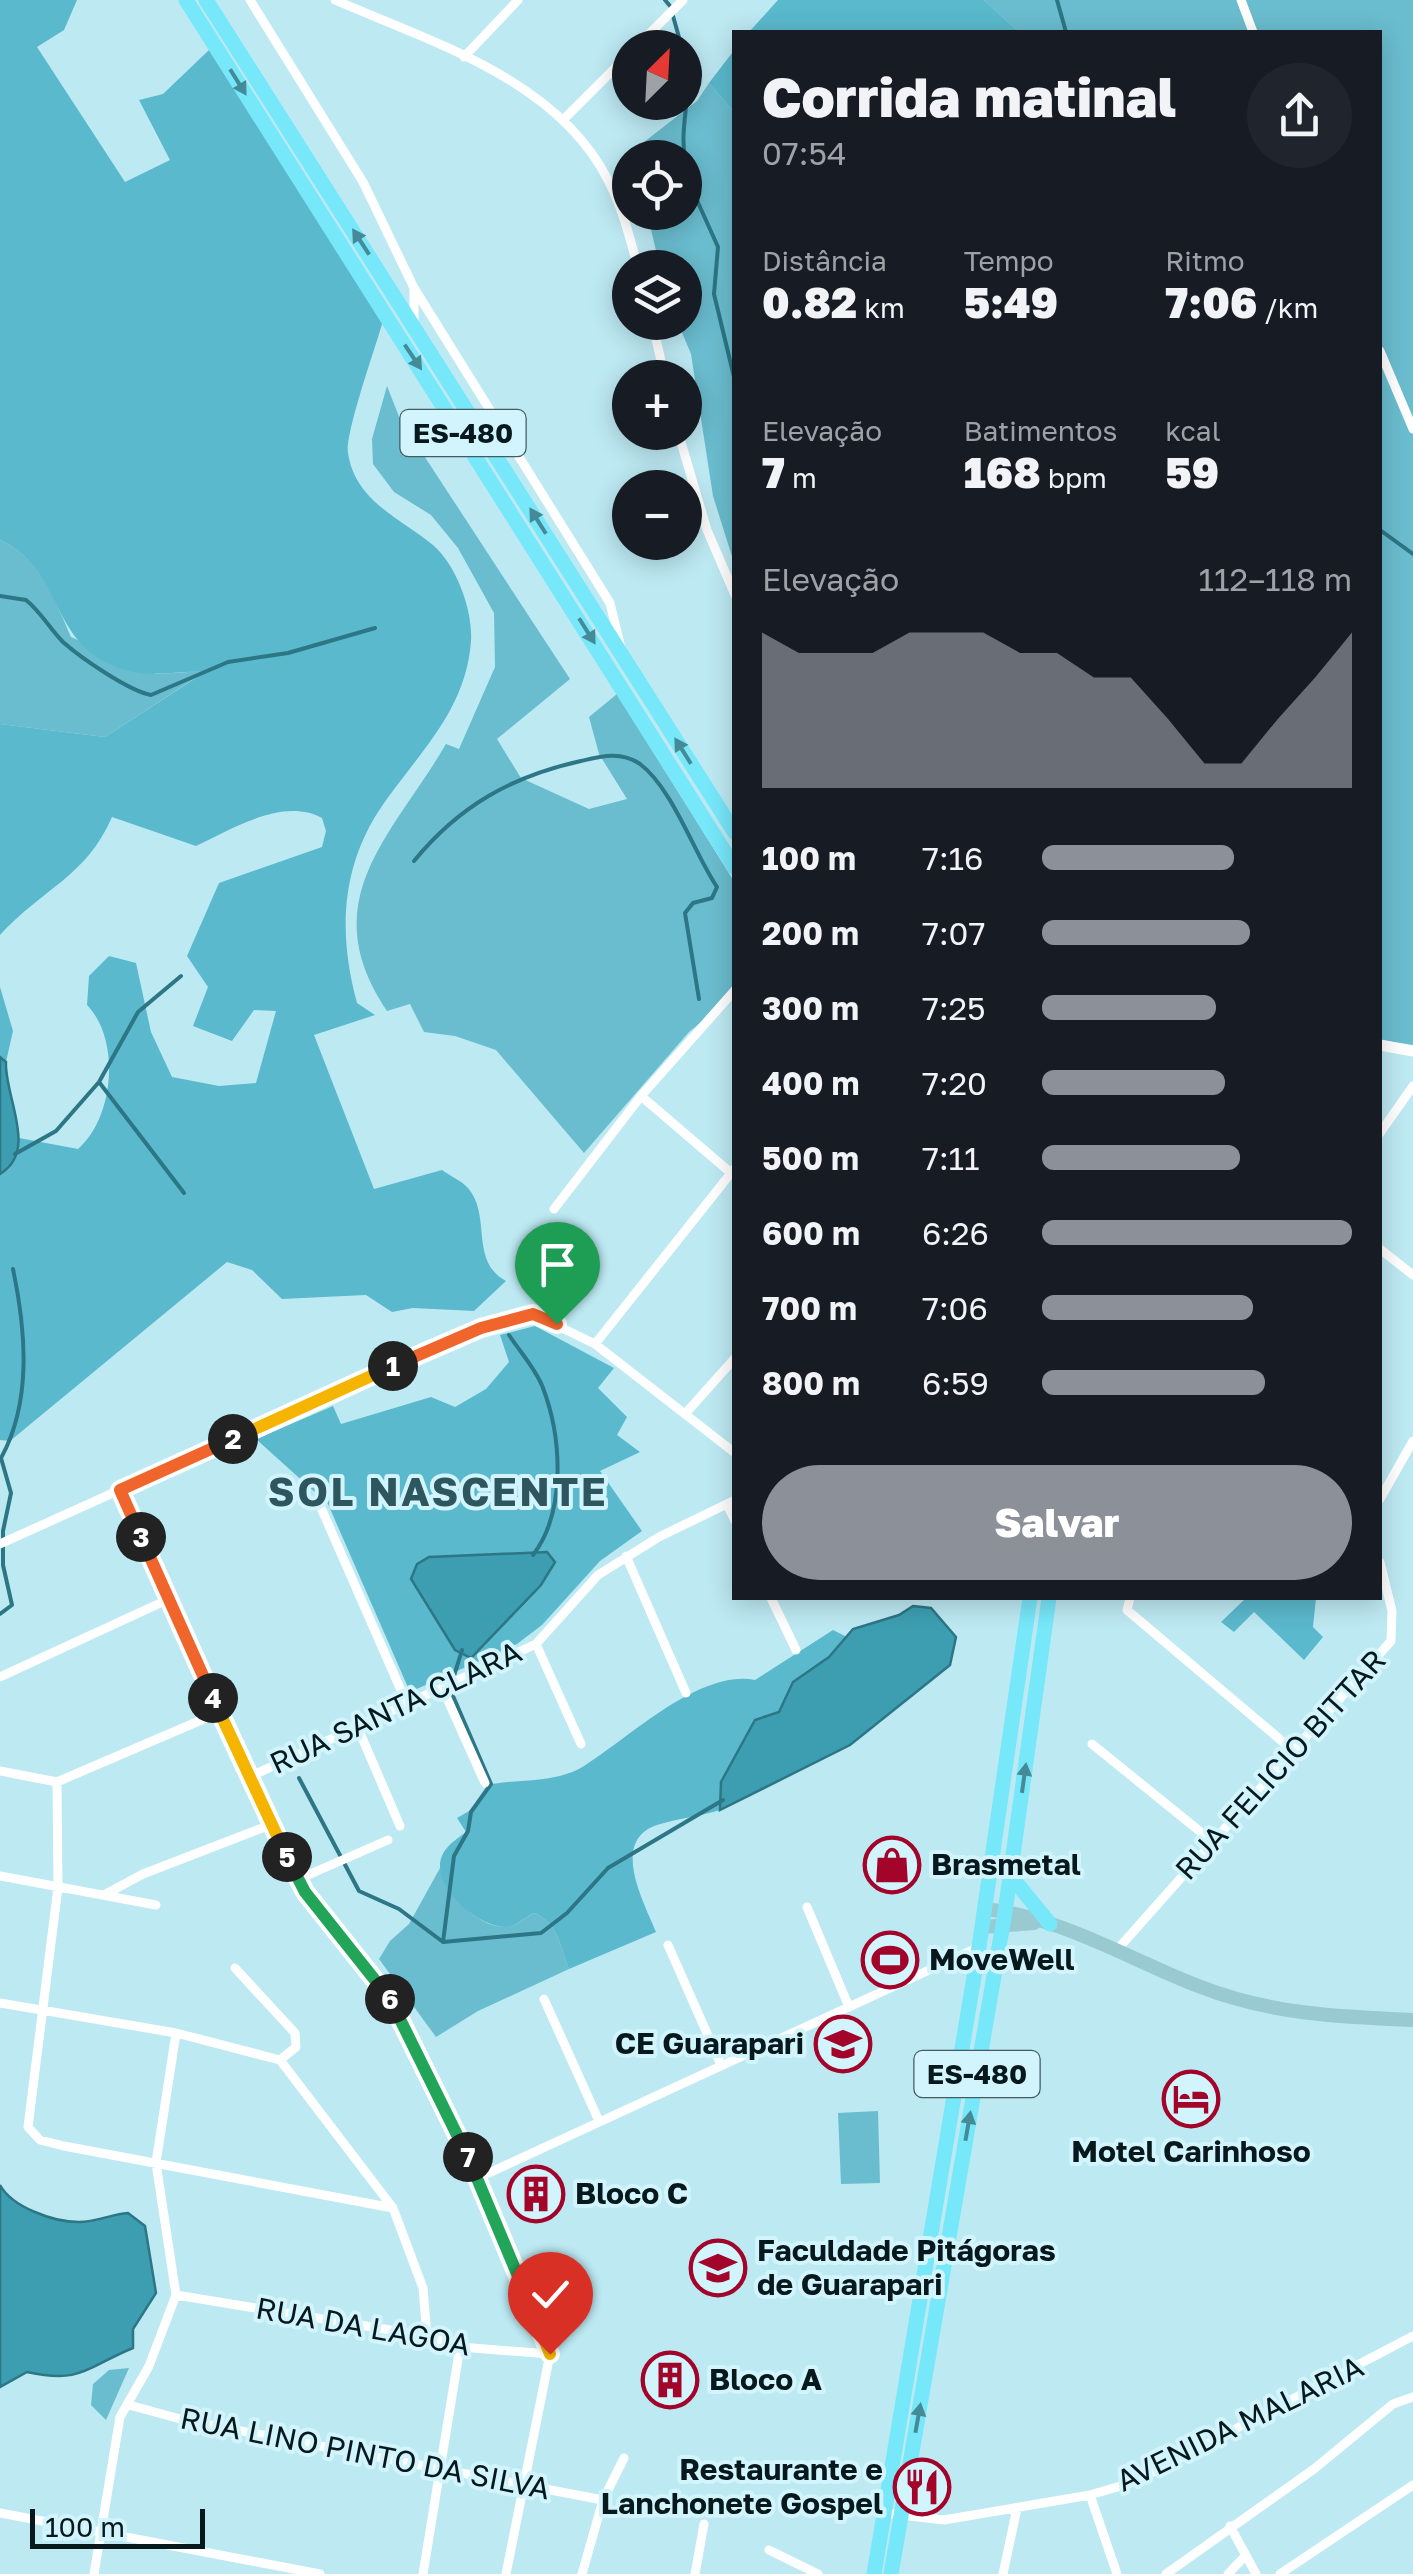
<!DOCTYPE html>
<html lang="pt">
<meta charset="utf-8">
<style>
body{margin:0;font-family:"Golos Text",sans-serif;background:#20242c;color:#f1f3f6;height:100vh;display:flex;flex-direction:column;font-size:38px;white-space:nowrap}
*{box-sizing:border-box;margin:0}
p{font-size:32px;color:#9ea1a6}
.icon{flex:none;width:55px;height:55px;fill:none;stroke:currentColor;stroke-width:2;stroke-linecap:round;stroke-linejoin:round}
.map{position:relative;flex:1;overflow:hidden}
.side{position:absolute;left:732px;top:30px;width:650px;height:1570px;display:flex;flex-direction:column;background:#171b24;border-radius:0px;box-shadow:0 5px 25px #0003}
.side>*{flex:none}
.needle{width:65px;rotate:24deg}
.controls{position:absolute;left:612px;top:30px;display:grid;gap:20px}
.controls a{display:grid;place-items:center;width:90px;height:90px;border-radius:50%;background:#171b24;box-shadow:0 5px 25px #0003;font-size:50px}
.scale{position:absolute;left:30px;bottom:25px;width:175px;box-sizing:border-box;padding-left:10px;border:5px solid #08191d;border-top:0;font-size:28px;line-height:35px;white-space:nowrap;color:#08191d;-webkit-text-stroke:8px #d1f4fd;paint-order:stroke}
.pin{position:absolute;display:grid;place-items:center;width:85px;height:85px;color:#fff;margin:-102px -42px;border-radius:50% 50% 50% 0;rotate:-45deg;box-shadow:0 0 10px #0007}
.pin .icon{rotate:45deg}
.km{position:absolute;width:50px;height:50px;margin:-25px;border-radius:50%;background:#222;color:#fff;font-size:28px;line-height:50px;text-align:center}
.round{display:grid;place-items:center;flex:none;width:105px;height:105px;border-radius:52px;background:#20242c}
.summary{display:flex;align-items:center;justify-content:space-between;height:170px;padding:0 30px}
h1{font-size:55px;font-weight:800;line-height:75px}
.stats{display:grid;grid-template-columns:repeat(3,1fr);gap:15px;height:170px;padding:10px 30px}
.stats div{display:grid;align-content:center}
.stats b{font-size:42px;font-weight:800}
.stats small{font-size:28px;font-weight:400}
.stats p{font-size:28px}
.chart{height:280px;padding:20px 30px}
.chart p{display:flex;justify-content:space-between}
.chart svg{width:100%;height:180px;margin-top:10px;fill:#8c9099;opacity:.7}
.button{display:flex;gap:20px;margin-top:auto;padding:20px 30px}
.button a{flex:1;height:115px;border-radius:60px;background:#8c9099;color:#fff;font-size:40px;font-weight:800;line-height:115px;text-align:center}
ul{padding:0 30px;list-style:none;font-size:32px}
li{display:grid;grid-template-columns:160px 120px 1fr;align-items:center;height:75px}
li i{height:25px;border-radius:12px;background:#8c9099}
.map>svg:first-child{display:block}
.green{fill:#6abdcf}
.forest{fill:#5bb9cd;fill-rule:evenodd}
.water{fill:#3d9eb2;stroke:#2d7685;stroke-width:2.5}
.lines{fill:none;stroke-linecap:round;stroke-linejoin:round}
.stream{stroke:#2d7685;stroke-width:4}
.minor{stroke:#fff;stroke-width:9}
.tertiary{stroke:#fff;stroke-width:11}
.secondary{stroke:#99c9d1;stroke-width:14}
.primary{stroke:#77e7fa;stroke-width:15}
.oneway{fill:#458a97}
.split-1-casing{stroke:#fff;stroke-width:20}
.split-2-casing{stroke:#fff;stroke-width:20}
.split-3-casing{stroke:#fff;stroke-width:20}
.split-4-casing{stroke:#fff;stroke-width:20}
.split-5-casing{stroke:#fff;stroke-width:20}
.split-6-casing{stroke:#fff;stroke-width:20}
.split-7-casing{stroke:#fff;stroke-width:20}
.split-8-casing{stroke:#fff;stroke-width:20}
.split-9-casing{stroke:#fff;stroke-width:20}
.split-1{stroke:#f0652b;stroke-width:12}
.split-2{stroke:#f5b400;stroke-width:12}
.split-3{stroke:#f0652b;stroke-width:12}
.split-4{stroke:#f0652b;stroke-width:12}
.split-5{stroke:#f5b400;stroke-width:12}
.split-6{stroke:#22a559;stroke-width:12}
.split-7{stroke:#22a559;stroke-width:12}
.split-8{stroke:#22a559;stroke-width:12}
.split-9{stroke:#f5b400;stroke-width:12}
.labels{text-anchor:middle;stroke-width:8;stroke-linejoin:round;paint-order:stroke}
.shield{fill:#d1f4fd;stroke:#445b60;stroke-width:2.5}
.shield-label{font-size:28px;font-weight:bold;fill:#08191d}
.street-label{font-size:30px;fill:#08191d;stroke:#d1f4fd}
.poi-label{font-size:30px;font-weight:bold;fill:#08191d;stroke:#d1f4fd;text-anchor:start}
.district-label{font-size:40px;font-weight:bold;letter-spacing:2.5px;fill:#2d565e;stroke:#d1f4fd}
</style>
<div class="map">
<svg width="1413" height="2574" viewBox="0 0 1413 2574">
<rect width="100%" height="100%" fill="#bde9f3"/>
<path class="green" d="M984 0H1413V1045L1380 1040V32H1019Z
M709 83 735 113V566L713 496 691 354 678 323 685 322V268L660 267 647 213 685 212V158L631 157V152L697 101Z
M387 386 400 419 570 679 497 739 521 778 589 809 627 799 599 754 589 717 617 694 735 883V995L689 1032 584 1153 496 1050 455 1036 424 1032 410 1004 387 1011C312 900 393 835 446 744L459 749 495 667 494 613 458 548 431 515 394 492 373 464 372 439Z
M0 540C40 558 54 598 71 637L156 674 206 671 105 737 0 724Z
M440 1868C449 1894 474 1926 505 1927 516 1927 525 1917 535 1913 560 1926 559 1945 569 1969L478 2011 436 2037 379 1959 390 1941 409 1924Z
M878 2111 880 2183 841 2184 838 2113Z
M129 2368 106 2420 91 2405 93 2384 109 2370Z"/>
<path class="forest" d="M0 0H77L64 30 37 47 125 182 170 160 139 100 163 94 209 50 383 321C376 346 345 433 348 453 355 501 400 518 433 545 457 566 473 611 471 641 466 713 415 756 378 812 340 872 339 937 357 1003L375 1015 314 1035 374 1189 442 1170C450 1176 462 1181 468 1188 492 1216 469 1261 506 1281L474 1311 413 1308 392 1312 366 1295 282 1299 252 1270 227 1262 10 1441 0 1440V1174L9 1169 19 1138 78 1149C114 1118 121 1040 87 1005L89 976 109 956 136 963 151 1032 172 1077 219 1086 256 1083 276 1011 254 1010 232 1041 193 1026 208 987 187 956 219 883 322 847 326 831 322 818C283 797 232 829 196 846L112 817C86 877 43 888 0 935V724L105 737 205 672C182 670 157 677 134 672 46 654 69 572 0 540Z
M778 0H984L1019 32H749Z
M735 49V113L709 83Z
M0 987 13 1031 6 1062 0 1057Z
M535 1326 614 1368 598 1388 627 1417 617 1435 640 1452 600 1471 642 1531 600 1561 542 1625 517 1644 410 1692 328 1504 256 1439 333 1406 341 1424 431 1397 455 1407 486 1389 509 1362 500 1335ZM547 1552 502 1622 471 1658C448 1646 439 1619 422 1599L429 1557Z
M1246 1598H1316L1313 1627 1323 1637 1304 1660 1254 1612 1234 1632 1221 1622Z
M833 1630 847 1637 829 1657 793 1682 779 1712 755 1720 721 1782 720 1810C699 1817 678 1818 657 1825 609 1841 645 1904 656 1932L569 1969C559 1945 560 1926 535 1913 526 1916 517 1926 507 1927 481 1928 441 1895 440 1868 439 1850 454 1841 466 1832L457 1818 476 1807 492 1784C521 1779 557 1783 584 1766 628 1739 699 1669 755 1680Z"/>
<path class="water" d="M0 1057 6 1062C4 1096 39 1151 0 1174Z
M547 1552 555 1562 541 1585 471 1658 455 1650 411 1579 417 1564 429 1557Z
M913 1606 931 1608 956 1637 950 1665 850 1745 720 1810 721 1782 755 1720 779 1712 793 1682 829 1657 853 1629 899 1615Z
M0 2185C12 2207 53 2222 79 2222 96 2222 112 2214 128 2213L145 2226 156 2293 133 2329V2348C86 2367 83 2384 27 2372L0 2387Z"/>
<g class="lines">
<path class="stream" d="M665 0 670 6
M1057 0 1066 32
M673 16 682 48
M685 158C679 125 693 94 685 62
M685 159 691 187 718 247 714 294 735 381
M1380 530 1413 554
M0 596 26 600C41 612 50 629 63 642 81 658 129 691 151 695L228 662 288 653 375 628
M414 861C459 806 512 776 581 761 602 756 621 751 640 764 673 789 694 853 717 887L712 898 693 903 685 913 699 999
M99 1082 184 1193
M15 1154 56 1131 99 1082 138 1012 181 976
M509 1335C520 1352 536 1369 543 1388 562 1438 566 1512 533 1555
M0 1614 12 1605 3 1565V1531L11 1493 1 1458C32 1402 26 1331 13 1269
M299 1778 359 1891 399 1909 443 1942 541 1933 567 1913 608 1868 723 1800
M443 1942 454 1856 468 1831 471 1812 491 1784 450 1689 462 1650"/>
<path class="minor" d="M250 0 363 182 414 288V322
M335 0C431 42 557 79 608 180 622 207 630 238 638 268
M1241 0 1253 32
M635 48 683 0
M464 57 518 0
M563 120 630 53
M414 288 610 603 621 648
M652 322 665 378
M1380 351 1413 429
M678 432 707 530 735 595
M641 1096 731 1173
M1380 1133 1413 1086
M554 1209 641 1096 735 990
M1380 1249 1413 1275
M595 1344 735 1168
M685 1414 735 1358
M120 1490 270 1825 305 1892 389 1998 478 2178 550 2354
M1380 1499 1413 1441
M727 1504 735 1521
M322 1510 407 1704
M0 1544 405 1361 481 1328 533 1314 595 1344 735 1453
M626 1556 686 1693
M771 1598 796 1650
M1130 1598 1127 1610 1296 1753
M536 1644 581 1744
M0 1677 169 1599
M442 1687 485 1783
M357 1726 400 1826
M1092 1744 1213 1842
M0 1771 57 1782 220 1712
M249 1777 536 1644 598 1575 659 1537 735 1500
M57 1782 58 1887 28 2127 40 2140 64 2146 393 2208
M0 1876 156 1905
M299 1879 388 1840
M104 1895 143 1874 270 1825
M807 1907 849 2007
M668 1945 721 2065
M1117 1950 1391 1641 1392 1611 1380 1562
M235 1968 295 2033 296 2047 280 2060
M544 1999 599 2121
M0 2003 176 2033 280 2060 393 2208 423 2288 427 2336
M478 2178 979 1947
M176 2295 427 2336 460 2347 550 2354
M129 2405 184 2420 603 2500
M1090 2495 1117 2574
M0 2513 320 2574
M885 2513 944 2520 1090 2495 1134 2482 1413 2336
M1230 2526 1256 2574
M769 2550 818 2574
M94 2574 120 2417 149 2366 176 2295 156 2163 176 2033
M423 2574 460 2347
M506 2574 550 2354
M582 2574 603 2500 624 2458
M695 2574 704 2524
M1003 2574 1017 2508
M1166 2574 1314 2469 1393 2404 1413 2397
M1228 2574 1246 2555
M1280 2574 1413 2485"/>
<path class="tertiary" d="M1380 1045 1413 1051"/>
<path class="secondary" d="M985 1909C1062 1917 1130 1960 1201 1987 1270 2014 1340 2017 1413 2020
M982 1927 1034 1923"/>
<path class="primary" d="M186 0 735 868
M206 0 735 833
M1010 1875 1050 1924
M874 2574 979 1947 1030 1598
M891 2574 1005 1912 1049 1598"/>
</g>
<defs><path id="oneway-solid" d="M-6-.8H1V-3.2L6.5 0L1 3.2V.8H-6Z" transform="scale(2.5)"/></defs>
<g class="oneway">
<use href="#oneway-solid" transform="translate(238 82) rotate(58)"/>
<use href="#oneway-solid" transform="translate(361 242) rotate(-123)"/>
<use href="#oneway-solid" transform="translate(413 357) rotate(56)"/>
<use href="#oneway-solid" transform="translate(538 521) rotate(-122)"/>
<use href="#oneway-solid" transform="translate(587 631) rotate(58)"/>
<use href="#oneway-solid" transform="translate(683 751) rotate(-122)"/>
<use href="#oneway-solid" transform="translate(1024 1778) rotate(-82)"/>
<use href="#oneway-solid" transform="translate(968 2126) rotate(-80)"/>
<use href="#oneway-solid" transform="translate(918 2418) rotate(-80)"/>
</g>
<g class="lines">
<g class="split-1-casing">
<path id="split-1" d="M393 1366 481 1328 533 1314 557 1324"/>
</g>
<g class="split-2-casing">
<path id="split-2" d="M233 1439 393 1366"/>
</g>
<g class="split-3-casing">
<path id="split-3" d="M141 1537 120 1490 233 1439"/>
</g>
<g class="split-4-casing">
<path id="split-4" d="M141 1537 213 1698"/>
</g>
<g class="split-5-casing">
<path id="split-5" d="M213 1698 287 1857"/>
</g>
<g class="split-6-casing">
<path id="split-6" d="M287 1857 305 1892 390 1999"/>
</g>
<g class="split-7-casing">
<path id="split-7" d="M390 1999 468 2157"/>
</g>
<g class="split-8-casing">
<path id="split-8" d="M468 2157 536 2319"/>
</g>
<g class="split-9-casing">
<path id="split-9" d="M536 2319 550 2354"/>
</g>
<use href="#split-1" class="split-1"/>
<use href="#split-2" class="split-2"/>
<use href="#split-3" class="split-3"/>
<use href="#split-4" class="split-4"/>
<use href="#split-5" class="split-5"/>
<use href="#split-6" class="split-6"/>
<use href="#split-7" class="split-7"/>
<use href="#split-8" class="split-8"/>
<use href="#split-9" class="split-9"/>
</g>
<defs>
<g id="shop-ring" transform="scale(2.875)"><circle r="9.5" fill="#d1f4fd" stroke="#a2042a" stroke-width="1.5"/><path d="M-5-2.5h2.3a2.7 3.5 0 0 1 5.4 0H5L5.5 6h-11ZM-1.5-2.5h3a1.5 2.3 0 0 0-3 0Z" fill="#a2042a"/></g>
<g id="stadium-ring" transform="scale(2.875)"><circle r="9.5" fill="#d1f4fd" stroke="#a2042a" stroke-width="1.5"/><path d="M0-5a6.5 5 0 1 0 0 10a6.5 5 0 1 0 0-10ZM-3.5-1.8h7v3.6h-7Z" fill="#a2042a"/></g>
<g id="school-ring" transform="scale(2.875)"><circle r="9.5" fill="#d1f4fd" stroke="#a2042a" stroke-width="1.5"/><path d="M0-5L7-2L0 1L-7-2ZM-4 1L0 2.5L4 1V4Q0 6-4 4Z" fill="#a2042a"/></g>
<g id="hotel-ring" transform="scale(2.875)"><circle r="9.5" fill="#d1f4fd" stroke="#a2042a" stroke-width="1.5"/><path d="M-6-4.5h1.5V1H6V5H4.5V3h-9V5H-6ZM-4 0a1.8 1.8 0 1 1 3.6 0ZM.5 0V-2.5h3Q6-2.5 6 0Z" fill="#a2042a"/></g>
<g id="building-ring" transform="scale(2.875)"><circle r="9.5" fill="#d1f4fd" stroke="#a2042a" stroke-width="1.5"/><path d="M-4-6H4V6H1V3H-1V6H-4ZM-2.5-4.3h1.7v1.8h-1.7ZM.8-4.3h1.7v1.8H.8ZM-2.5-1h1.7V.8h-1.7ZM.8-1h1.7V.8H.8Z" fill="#a2042a"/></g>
<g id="university-ring" transform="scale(2.875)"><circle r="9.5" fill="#d1f4fd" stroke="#a2042a" stroke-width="1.5"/><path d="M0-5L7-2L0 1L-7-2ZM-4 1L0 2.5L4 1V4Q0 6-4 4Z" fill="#a2042a"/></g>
<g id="restaurant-ring" transform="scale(2.875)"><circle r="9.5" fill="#d1f4fd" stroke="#a2042a" stroke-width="1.5"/><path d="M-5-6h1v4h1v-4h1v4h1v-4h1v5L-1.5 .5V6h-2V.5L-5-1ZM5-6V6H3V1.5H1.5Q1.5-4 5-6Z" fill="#a2042a"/></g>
</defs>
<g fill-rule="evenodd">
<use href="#shop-ring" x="892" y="1865"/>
<use href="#stadium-ring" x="890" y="1960"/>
<use href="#school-ring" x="843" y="2044"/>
<use href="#hotel-ring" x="1191" y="2099"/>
<use href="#building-ring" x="536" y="2194"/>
<use href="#university-ring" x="718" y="2268"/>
<use href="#building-ring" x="670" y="2380"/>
<use href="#restaurant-ring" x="922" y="2487"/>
</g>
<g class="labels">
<g class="shield">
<rect x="400.5" y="410" width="125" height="46" rx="8"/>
<rect x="914.5" y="2051" width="125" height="46" rx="8"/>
</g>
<g class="shield-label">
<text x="463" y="443">ES-480</text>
<text x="977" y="2084">ES-480</text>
</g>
<g class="street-label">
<text transform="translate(396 1708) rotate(-25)" y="10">RUA SANTA CLARA</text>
<text transform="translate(1281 1765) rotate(-48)" y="10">RUA FELICIO BITTAR</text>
<text transform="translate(363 2327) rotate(10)" y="10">RUA DA LAGOA</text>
<text transform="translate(1240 2424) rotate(-26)" y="10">AVENIDA MALARIA</text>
<text transform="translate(365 2454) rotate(11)" y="10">RUA LINO PINTO DA SILVA</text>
</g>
<g class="poi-label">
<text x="931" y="1875">Brasmetal</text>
<text x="929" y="1970">MoveWell</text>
<text x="804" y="2054" text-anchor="end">CE Guarapari</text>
<text x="1191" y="2162" text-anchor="middle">Motel Carinhoso</text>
<text x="575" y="2204">Bloco C</text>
<text x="757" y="2261">Faculdade Pitágoras<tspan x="757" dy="34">de Guarapari</tspan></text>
<text x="709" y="2390">Bloco A</text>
<text x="883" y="2480" text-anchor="end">Restaurante e<tspan x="883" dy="34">Lanchonete Gospel</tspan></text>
</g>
<g class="district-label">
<text x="438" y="1506">SOL NASCENTE</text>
</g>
</g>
</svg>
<div class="controls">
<a><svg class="needle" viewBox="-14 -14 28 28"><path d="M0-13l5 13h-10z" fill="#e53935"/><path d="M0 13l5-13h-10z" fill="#9ea1a6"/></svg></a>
<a><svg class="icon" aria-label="locate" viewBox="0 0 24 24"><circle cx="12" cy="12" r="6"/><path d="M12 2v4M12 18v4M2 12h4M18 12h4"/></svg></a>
<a><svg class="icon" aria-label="layers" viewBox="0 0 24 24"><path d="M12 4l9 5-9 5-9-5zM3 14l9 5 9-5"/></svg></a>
<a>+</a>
<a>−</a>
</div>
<div class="scale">100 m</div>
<div class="pin" style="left:557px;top:1324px;background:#1e9e55"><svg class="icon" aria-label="arrive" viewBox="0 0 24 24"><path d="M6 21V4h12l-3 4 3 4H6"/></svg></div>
<div class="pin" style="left:550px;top:2354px;background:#d93025"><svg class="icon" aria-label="check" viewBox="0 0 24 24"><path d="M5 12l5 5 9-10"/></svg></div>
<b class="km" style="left:393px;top:1366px">1</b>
<b class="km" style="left:233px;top:1439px">2</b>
<b class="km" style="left:141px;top:1537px">3</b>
<b class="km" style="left:213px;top:1698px">4</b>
<b class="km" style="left:287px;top:1857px">5</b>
<b class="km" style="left:390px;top:1999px">6</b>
<b class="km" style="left:468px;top:2157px">7</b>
<section class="side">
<div class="summary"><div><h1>Corrida matinal</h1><p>07:54</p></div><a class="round"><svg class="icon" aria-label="share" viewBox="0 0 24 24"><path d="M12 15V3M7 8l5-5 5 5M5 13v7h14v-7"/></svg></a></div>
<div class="stats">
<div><p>Distância</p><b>0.82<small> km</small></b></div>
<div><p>Tempo</p><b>5:49</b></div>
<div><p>Ritmo</p><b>7:06<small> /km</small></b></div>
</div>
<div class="stats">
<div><p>Elevação</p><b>7<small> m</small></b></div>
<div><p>Batimentos</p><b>168<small> bpm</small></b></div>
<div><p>kcal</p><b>59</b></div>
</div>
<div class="chart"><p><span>Elevação</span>112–118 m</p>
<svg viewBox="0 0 160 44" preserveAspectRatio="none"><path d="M0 44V6L10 11L20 11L30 11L40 6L50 6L60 6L70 11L80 11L90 17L100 17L110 27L120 38L130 38L140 27L150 17L160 6V44z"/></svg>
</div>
<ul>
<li><b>100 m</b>7:16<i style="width:62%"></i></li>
<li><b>200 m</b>7:07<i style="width:67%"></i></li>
<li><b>300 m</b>7:25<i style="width:56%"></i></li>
<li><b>400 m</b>7:20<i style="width:59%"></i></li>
<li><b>500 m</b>7:11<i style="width:64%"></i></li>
<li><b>600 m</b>6:26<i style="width:100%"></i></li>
<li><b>700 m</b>7:06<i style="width:68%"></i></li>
<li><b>800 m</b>6:59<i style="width:72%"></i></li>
</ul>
<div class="button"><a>Salvar</a></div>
</section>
</div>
